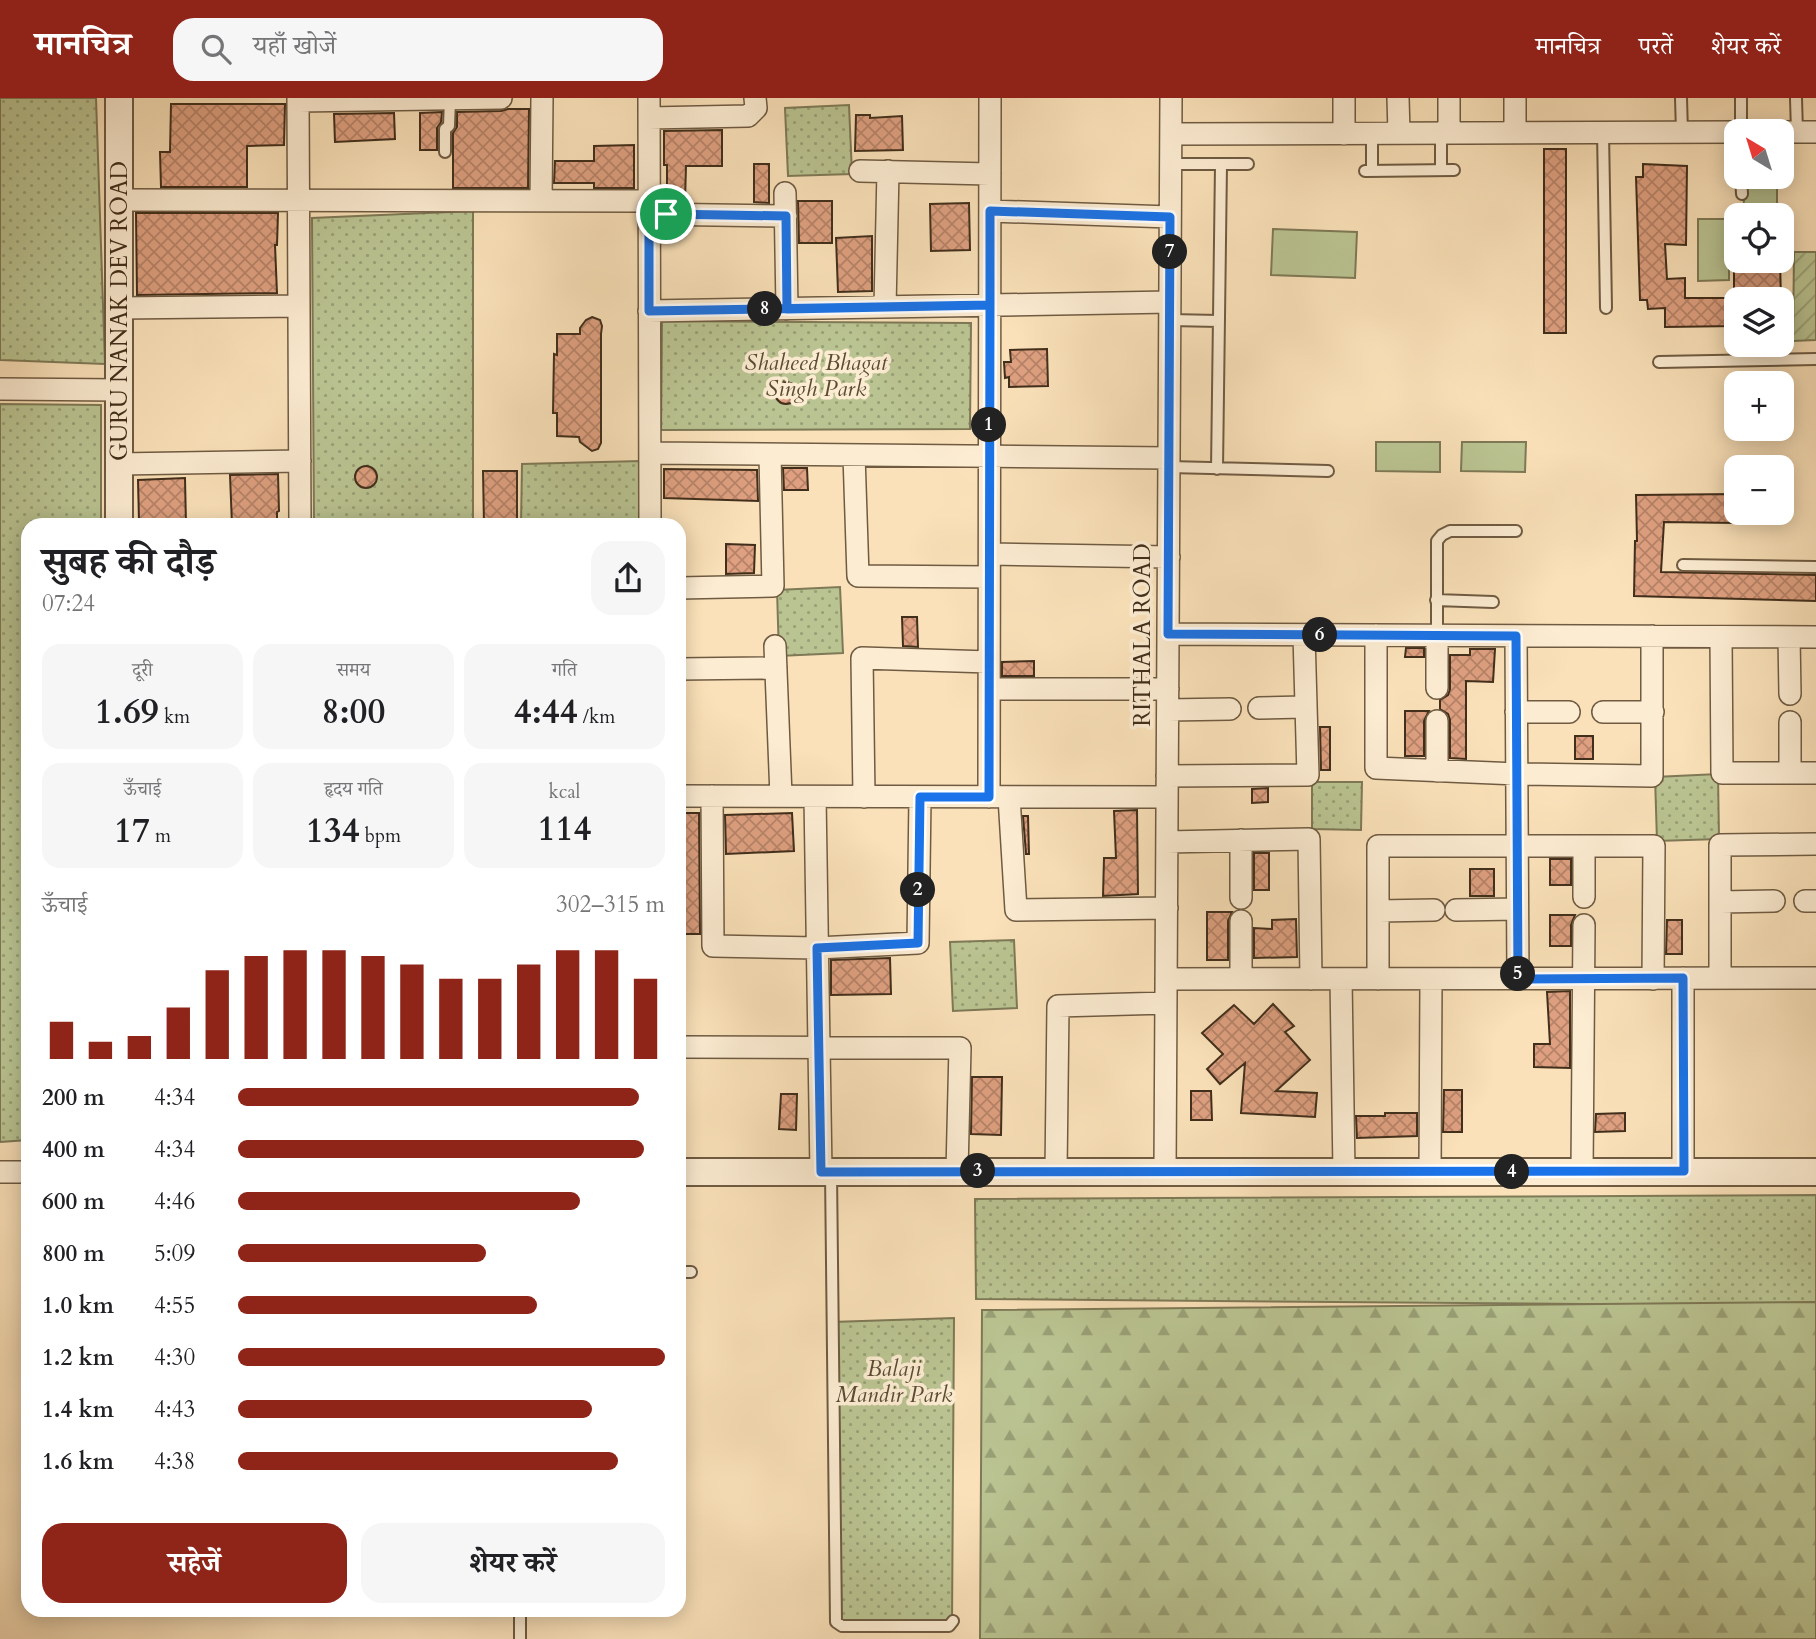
<!DOCTYPE html>
<html lang="hi">
<meta charset="utf-8">
<style>
body{margin:0;font-family:Cardo,"Noto Serif Devanagari",serif;background:#f6f6f6;color:#202124;height:100vh;display:flex;flex-direction:column;font-size:26px;white-space:nowrap}
*{box-sizing:border-box;margin:0}
p{font-size:23px;color:#757577}
.icon{flex:none;width:38px;height:38px;fill:none;stroke:currentColor;stroke-width:2;stroke-linecap:round;stroke-linejoin:round}
.map{position:relative;flex:1;overflow:hidden}
.side{position:absolute;left:21px;top:420px;width:665px;height:1099px;display:flex;flex-direction:column;background:#fff;border-radius:21px;box-shadow:0 4px 18px #0003}
.side>*{flex:none}
.needle{width:46px;rotate:322deg}
.fabs{position:absolute;left:1724px;top:21px;display:grid;gap:14px}
.fabs a{display:grid;place-items:center;width:70px;height:70px;border-radius:14px;background:#fff;box-shadow:0 4px 18px #0003;font-size:35px}
.pin{position:absolute;display:grid;place-items:center;width:60px;height:60px;color:#fff;margin:-30px;border:4px solid #fff;border-radius:50%;box-shadow:0 2px 7px #0007}
.km{position:absolute;width:35px;height:35px;margin:-18px;border-radius:50%;background:#222;color:#fff;font-size:19px;line-height:35px;text-align:center}
.round{display:grid;place-items:center;flex:none;width:74px;height:74px;border-radius:21px;background:#f6f6f6}
.headline{display:flex;align-items:center;justify-content:space-between;height:119px;padding:0 21px}
h1{font-size:38px;font-weight:700;line-height:52px}
.figures{display:grid;grid-template-columns:repeat(3,1fr);gap:10px;height:119px;padding:7px 21px}
.figures div{display:grid;align-content:center;border-radius:18px;background:#f6f6f6;text-align:center}
.figures b{font-size:35px;font-weight:700}
.figures small{font-size:19px;font-weight:400}
.figures p{font-size:19px}
.chart{height:196px;padding:14px 21px}
.chart p{display:flex;justify-content:space-between}
.chart svg{width:100%;height:126px;margin-top:7px;stroke:#8f2418;stroke-width:6}
.action{display:flex;gap:14px;margin-top:auto;padding:14px 21px}
.action a{flex:1;height:80px;border-radius:21px;background:#8f2418;color:#fff;font-size:28px;font-weight:700;line-height:80px;text-align:center}
.action a+a{background:#f6f6f6;color:#202124}
ul{padding:0 21px;list-style:none;font-size:23px}
li{display:grid;grid-template-columns:112px 84px 1fr;align-items:center;height:52px}
li i{height:18px;border-radius:9px;background:#8f2418}
header{display:flex;align-items:center;gap:42px;box-sizing:border-box;height:98px;padding:0 35px;background:#8f2418;color:#fff}
header strong{font-size:33px}
nav{display:flex;gap:38px;margin-inline-start:auto;font-size:24px}
.search{width:490px;height:63px;background:#f6f6f6;display:flex;align-items:center;gap:18px;box-sizing:border-box;padding:0 24px;border-radius:21px;color:#757577;font-size:26px}
.map>svg:first-child{display:block}
.grass{fill:url(#grass-dots);stroke:#7e7956;stroke-width:2}
.forest{fill:url(#forest-firs);stroke:#7e7956;stroke-width:2}
.garden{fill:url(#garden-furrows);stroke:#7e7956;stroke-width:2}
.pitch{fill:#bac492;stroke:#7e7956;stroke-width:2}
.building{fill:url(#building-cross-hatch);stroke:#412e1b;stroke-width:2}
.lines{fill:none;stroke-linecap:round;stroke-linejoin:round}
.service-casing{stroke:#6f5b42;stroke-width:14}
.minor-casing{stroke:#6f5b42;stroke-width:24}
.tertiary-casing{stroke:#6f5b42;stroke-width:30}
.service{stroke:#fcecd2;stroke-width:10}
.minor{stroke:#fcecd2;stroke-width:21}
.tertiary{stroke:#fcecd2;stroke-width:26}
.route-casing{stroke:#fff;stroke-width:14}
.route{stroke:#1a73e8;stroke-width:9}
.labels{text-anchor:middle;stroke-width:7;stroke-linejoin:round;paint-order:stroke}
.street-label{font-size:23px;fill:#412e1b;stroke:#fcecd2}
.park-label{font-size:23px;font-style:italic;fill:#594c33;stroke:#fcecd2}
</style>
<header>
<strong>मानचित्र</strong>
<div class="search"><svg class="icon" aria-label="search" viewBox="0 0 24 24"><circle cx="10" cy="10" r="6"/><path d="M15 15l6 6"/></svg>यहाँ खोजें</div>
<nav><a>मानचित्र</a><a>परतें</a><a>शेयर करें</a></nav>
</header>
<div class="map">
<svg width="1816" height="1541" viewBox="0 0 1816 1541">
<defs>
<pattern id="grass-dots" width="8" height="8" patternUnits="userSpaceOnUse" patternTransform="scale(1.75)"><rect width="8" height="8" fill="#bac492"/><path d="M2 2h.1M6 6h.1" fill="none" stroke="#99a076" stroke-width="1.8" stroke-linecap="round"/></pattern>
<pattern id="forest-firs" width="22" height="20" patternUnits="userSpaceOnUse" patternTransform="scale(1.75)"><rect width="22" height="20" fill="#bac492"/><path d="M5 1l3.5 6h-7zM16 11l3.5 6h-7z" fill="#99a076"/></pattern>
<pattern id="garden-furrows" width="10" height="10" patternUnits="userSpaceOnUse" patternTransform="scale(1.75)"><rect width="10" height="10" fill="#bac492"/><path d="M-1 1l2-2M0 10L10 0M9 11l2-2" fill="none" stroke="#99a076"/></pattern>
<pattern id="building-cross-hatch" width="8" height="8" patternUnits="userSpaceOnUse" patternTransform="scale(1.75)"><rect width="8" height="8" fill="#dea080"/><path d="M0 0l8 8M0 8l8-8" fill="none" stroke="#b68368"/></pattern>
</defs>
<rect width="100%" height="100%" fill="#fae1b9"/>
<filter id="stains"><feTurbulence type="fractalNoise" baseFrequency=".00286" numOctaves="4"/><feColorMatrix values="0 0 0 0 .2 0 0 0 0 .09 0 0 0 0 .02 0 0 0 .5 -.17"/></filter>
<radialGradient id="worn" r=".72"><stop offset=".6" stop-color="#630" stop-opacity="0"/><stop offset="1" stop-color="#630" stop-opacity=".3"/></radialGradient>
<path class="grass" d="M0 0H96L105 266 0 262Z
M849 7 852 76 788 78 785 10Z
M473 113V427H314L312 120Z
M662 223 971 225 970 331 661 332Z
M0 306 101 307V427H28V1042L0 1044Z
M641 363 644 427H521L522 366Z
M840 489 843 555 779 558 777 492Z
M1718 676 1719 741 1657 743 1655 679Z
M1312 684H1362L1361 732 1312 731Z
M1014 842 1017 910 953 913 950 844Z
M1816 1097V1208L976 1201 975 1101Z
M954 1220 952 1526 837 1524 832 1224Z"/>
<path class="forest" d="M1816 1204V1541H980L982 1212Z"/>
<path class="garden" d="M1794 154H1816V242L1793 243Z"/>
<path class="pitch" d="M1743 79H1777V109H1744Z
M1698 121H1729V182L1698 183Z
M1273 131 1357 134 1355 180 1271 177Z
M1376 344H1440V374L1376 373Z
M1462 344H1526L1525 374 1461 373Z"/>
<path class="building" d="M171 6H285L284 47 247 48V89H161L160 54H170Z
M508 11H529L528 90H453V35L457 29V14L501 13Z
M442 14 441 24 437 30V52H420V15Z
M394 15 395 41 335 44 334 16Z
M856 17H870V20L902 18 903 52 855 53Z
M722 32V68H686L685 103H667V67H664V33Z
M634 47V90H594V85H554L555 63H594V48Z
M1544 51H1566V235H1544Z
M754 66H769V105L754 104Z
M1643 66 1687 68 1686 147 1665 146 1667 181 1685 180V200H1734V163H1780L1781 201H1736V228L1665 229V210L1648 211 1647 202H1640L1636 79H1643Z
M798 103H832V145H799Z
M969 105 970 152 931 153 930 106Z
M136 115H278L277 147H275L277 195 137 197Z
M872 138V193L838 194 836 140Z
M592 219 600 222 602 228 601 236V345L598 351 592 353 580 344 579 339 557 338V315H553L554 256 557 257V236H580V230L586 222Z
M1047 251 1048 288 1009 289V279L1005 280 1004 264H1011L1010 252Z
M775 295a11 11 0 1 1 22 0a11 11 0 1 1-22 0Z
M355 379a11 11 0 1 1 22 0a11 11 0 1 1-22 0Z
M783 370H807L808 392H784Z
M664 371 757 372 758 403 664 400Z
M483 373H517V427H484Z
M278 376 279 413 277 414V427H232L230 377Z
M185 380 186 427H166V422L139 423 138 382Z
M1736 396V425L1664 424 1661 474 1816 477V503L1634 498 1635 443H1637L1636 397Z
M726 446 755 447 754 475 726 476Z
M902 519H917L918 549 903 548Z
M1406 550H1424V559H1405Z
M1470 551H1495L1493 584 1466 583V661L1450 660V622L1448 616 1440 611V602L1448 597 1450 591V557H1470Z
M1034 563V578H1002V564Z
M1405 613H1429L1424 623V658H1405Z
M1320 629H1330V672H1321Z
M1575 638H1593V661H1575Z
M1268 690V704L1252 705V691Z
M1137 712 1138 796 1103 798 1104 760H1116L1114 713Z
M679 715H699L700 836H683V833H679Z
M792 715 794 753 726 756 725 717Z
M1023 718H1028L1029 756H1026Z
M1254 755H1269V792H1254Z
M1550 761H1571V787H1550Z
M1470 771H1494V798H1470Z
M1207 814H1232L1228 823V862H1207Z
M1550 817H1575L1571 827V848H1550Z
M1296 821 1297 859 1254 860V830L1272 831V822Z
M1667 822H1682V856H1666Z
M890 860 891 896 831 897V862Z
M1570 893V970L1534 969V946H1550L1547 894Z
M1273 906 1294 928 1285 934 1310 962 1276 993 1317 995 1315 1019 1241 1015 1245 965 1220 986 1207 971 1223 956 1202 935 1234 907 1254 926Z
M972 979H1002L1001 1037 971 1036Z
M1444 992H1462V1034H1443Z
M1191 993H1211L1212 1022H1191Z
M781 996H797L796 1032 779 1031Z
M1385 1015H1417V1038L1357 1040 1356 1018H1385Z
M1625 1015V1033L1595 1034 1596 1016Z"/>
<g class="lines">
<g class="service-casing">
<path id="service" d="M1681 0 1682 34
M1796 0 1797 34
M1741 33V0
M1603 34 1606 210
M1441 35V72
M445 54V31L449 28 450 1
M1171 66H1248
M1365 73 1454 72
M1372 73V35
M1741 79 1742 96
M1170 222 1219 223
M1659 264 1816 261
M1169 369 1328 373
M1217 371 1221 67
M1683 467 1816 469
M1436 502 1493 504
M1437 537V443L1442 437 1450 433H1516
M831 1074 836 1524 842 1528H949L953 1523
M679 1174H691
M520 1512V1541"/>
</g>
<g class="minor-casing">
<path id="minor" d="M298 0 300 427
M649 0 650 427
M1344 0V36
M1398 0 1399 35
M1449 0V35
M1515 0V35
M298 3 501 0
M649 20 748 18 756 10 755 0
M1782 34H1816
M1171 36 1736 34
M860 73 990 76
M785 95 787 211
M120 102 648 103
M541 103 542 0
M990 113 1170 119
M649 116 786 118
M885 209 888 73
M120 210 299 208
M649 213 1170 204
M0 291 119 292
M651 355 1169 360
M854 357 858 478 989 479
M119 366 300 363
M990 456 1169 459
M679 490 773 488 770 357
M1168 536 1816 539
M1376 537V670L1517 676 1652 678V538
M1437 537V590
M1516 538 1518 881
M1721 539 1722 675H1816
M1789 539 1790 596
M775 548 781 698
M679 571 776 570
M991 591H1168
M1259 610 1304 609
M1168 612 1230 611
M1516 614H1569
M1603 614H1653
M1790 624V675
M1437 673V623
M1167 678 1308 677 1304 537
M679 698 1167 699
M712 698 713 848 817 850 918 845 920 699
M815 699 821 1074
M864 699 862 560 989 564
M989 699 990 0
M1009 699 1016 812 1167 810
M1167 744 1309 741 1311 881
M1584 799V748
M1241 800V742
M1805 803H1816
M1720 804 1774 803
M1456 812 1517 811
M1379 813 1434 812
M1683 880V1073
M1720 880V747L1816 746
M1166 881 1816 880
M1241 881V823
M1341 881 1344 1074
M1378 881V748H1654L1653 881
M679 949 960 950 957 1073
M0 1074H28
M1056 1074 1058 908 1166 905
M1165 1074 1171 0
M1430 1074 1431 881
M1582 1074 1584 827"/>
</g>
<g class="tertiary-casing">
<path id="tertiary" d="M119 427V0
M679 1074H1816"/>
</g>
<use href="#service" class="service"/>
<use href="#minor" class="minor"/>
<use href="#tertiary" class="tertiary"/>
</g>
<g class="lines">
<g class="route-casing">
<path id="route" d="M666 116 786 118 787 211 990 207 989 699H920L918 845 817 850 821 1074 1684 1073 1683 880 1518 881 1516 538 1168 536 1170 119 990 113V207L649 213V116H666"/>
</g>
<use href="#route" class="route"/>
</g>
<g class="labels">
<g class="street-label">
<text transform="translate(119 213) rotate(-90)" y="8">GURU NANAK DEV ROAD</text>
<text transform="translate(1142 537) rotate(-90)" y="8">RITHALA ROAD</text>
</g>
<g class="park-label">
<text x="816" y="272">Shaheed Bhagat<tspan x="816" dy="26">Singh Park</tspan></text>
<text x="894" y="1278">Balaji<tspan x="894" dy="26">Mandir Park</tspan></text>
</g>
</g>
<rect width="100%" height="100%" filter="url(#stains)"/>
<rect width="100%" height="100%" fill="url(#worn)"/>
</svg>
<div class="fabs">
<a><svg class="needle" viewBox="-14 -14 28 28"><path d="M0-13l5 13h-10z" fill="#e53935"/><path d="M0 13l5-13h-10z" fill="#757577"/></svg></a>
<a><svg class="icon" aria-label="locate" viewBox="0 0 24 24"><circle cx="12" cy="12" r="6"/><path d="M12 2v4M12 18v4M2 12h4M18 12h4"/></svg></a>
<a><svg class="icon" aria-label="layers" viewBox="0 0 24 24"><path d="M12 4l9 5-9 5-9-5zM3 14l9 5 9-5"/></svg></a>
<a>+</a>
<a>−</a>
</div>
<div class="pin" style="left:666px;top:116px;background:#1e9e55"><svg class="icon" aria-label="arrive" viewBox="0 0 24 24"><path d="M6 21V4h12l-3 4 3 4H6"/></svg></div>
<b class="km" style="left:989px;top:327px">1</b>
<b class="km" style="left:918px;top:792px">2</b>
<b class="km" style="left:978px;top:1073px">3</b>
<b class="km" style="left:1512px;top:1074px">4</b>
<b class="km" style="left:1518px;top:876px">5</b>
<b class="km" style="left:1320px;top:537px">6</b>
<b class="km" style="left:1170px;top:154px">7</b>
<b class="km" style="left:765px;top:211px">8</b>
<section class="side">
<div class="headline"><div><h1>सुबह की दौड़</h1><p>07:24</p></div><a class="round"><svg class="icon" aria-label="share" viewBox="0 0 24 24"><path d="M12 15V3M7 8l5-5 5 5M5 13v7h14v-7"/></svg></a></div>
<div class="figures">
<div><p>दूरी</p><b>1.69<small> km</small></b></div>
<div><p>समय</p><b>8:00</b></div>
<div><p>गति</p><b>4:44<small> /km</small></b></div>
</div>
<div class="figures">
<div><p>ऊँचाई</p><b>17<small> m</small></b></div>
<div><p>हृदय गति</p><b>134<small> bpm</small></b></div>
<div><p>kcal</p><b>114</b></div>
</div>
<div class="chart"><p><span>ऊँचाई</span>302–315 m</p>
<svg viewBox="0 0 160 44" preserveAspectRatio="none"><path d="M5 44V31M15 44V38M25 44V36M35 44V26M45 44V13M55 44V8M65 44V6M75 44V6M85 44V8M95 44V11M105 44V16M115 44V16M125 44V11M135 44V6M145 44V6M155 44V16"/></svg>
</div>
<ul>
<li><b>200 m</b>4:34<i style="width:94%"></i></li>
<li><b>400 m</b>4:34<i style="width:95%"></i></li>
<li><b>600 m</b>4:46<i style="width:80%"></i></li>
<li><b>800 m</b>5:09<i style="width:58%"></i></li>
<li><b>1.0 km</b>4:55<i style="width:70%"></i></li>
<li><b>1.2 km</b>4:30<i style="width:100%"></i></li>
<li><b>1.4 km</b>4:43<i style="width:83%"></i></li>
<li><b>1.6 km</b>4:38<i style="width:89%"></i></li>
</ul>
<div class="action"><a>सहेजें</a><a>शेयर करें</a></div>
</section>
</div>
